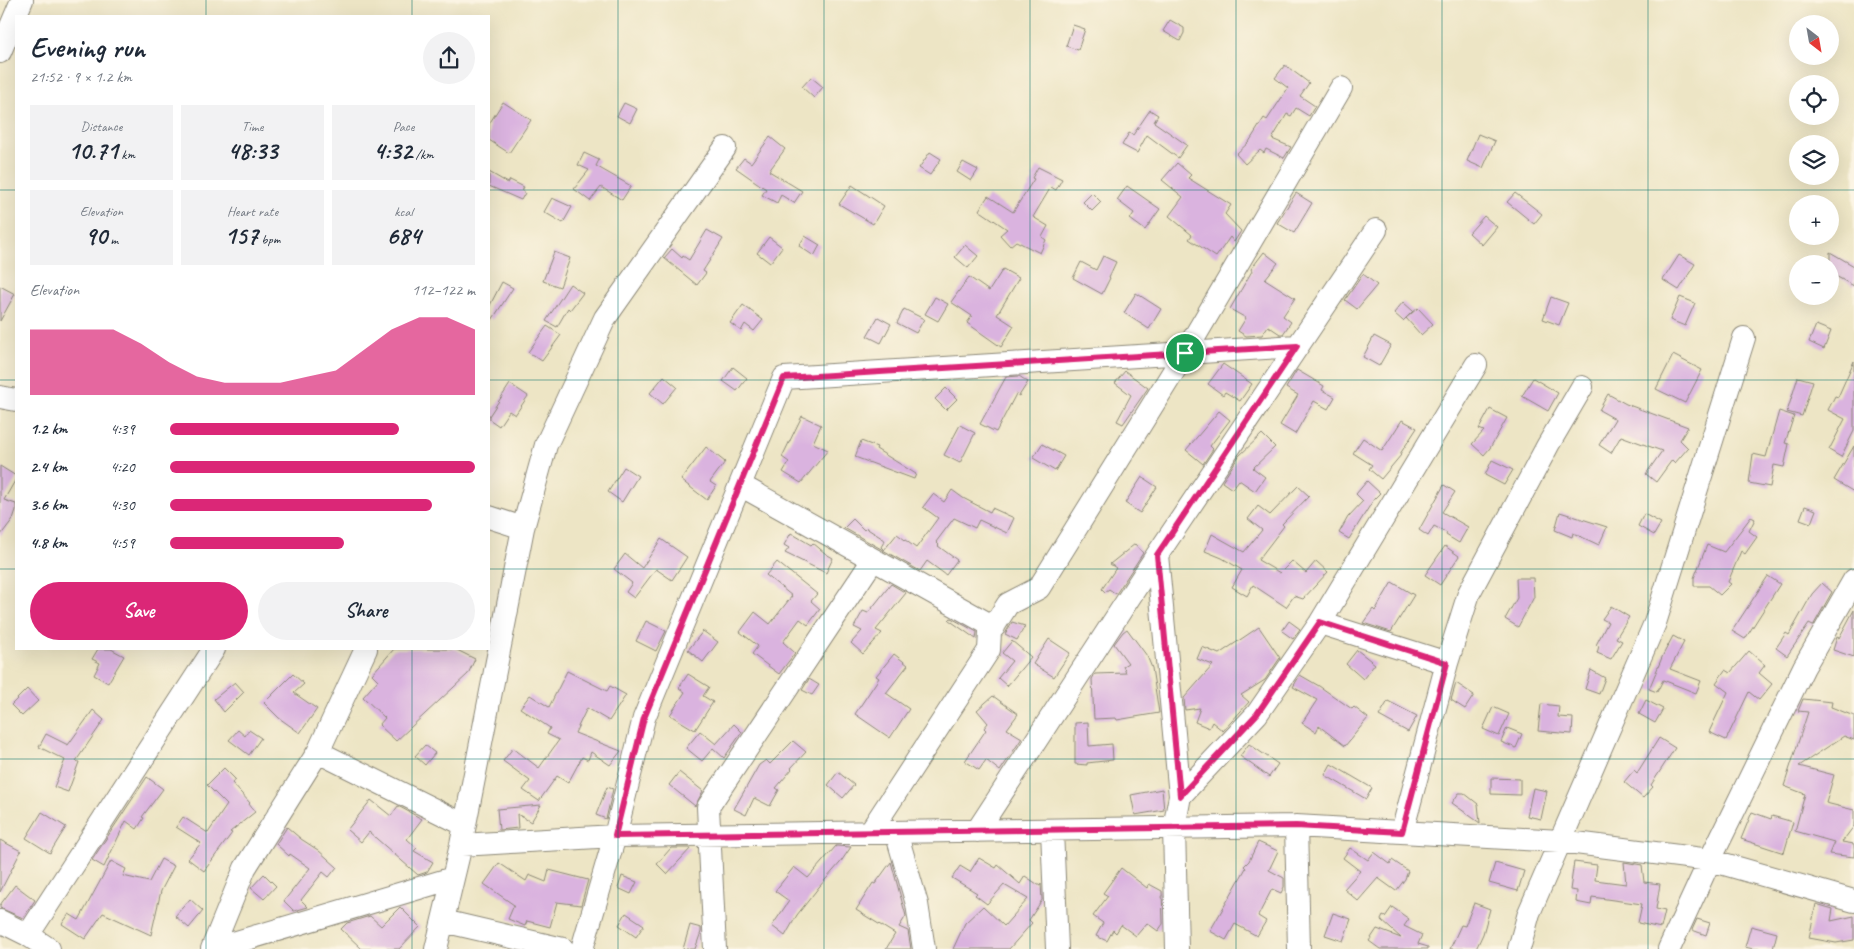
<!DOCTYPE html>
<meta charset="utf-8">
<style>
body{margin:0;font-family:Caveat,sans-serif;background:#f2f2f3;color:#1f2937;height:100vh;display:flex;flex-direction:column;font-size:19px;white-space:nowrap}
*{box-sizing:border-box;margin:0}
p{font-size:16px;color:#747a83}
.icon{flex:none;width:28px;height:28px;fill:none;stroke:currentColor;stroke-width:2;stroke-linecap:round;stroke-linejoin:round}
.map{position:relative;flex:1;overflow:hidden}
.details{position:absolute;left:15px;top:15px;width:475px;height:635px;display:flex;flex-direction:column;background:#fff;border-radius:0px;box-shadow:0 5px 20px #0002}
.details>*{flex:none}
.needle{width:32px;rotate:149deg}
.tools{position:absolute;left:1789px;top:15px;display:grid;gap:10px}
.tools a{display:grid;place-items:center;width:50px;height:50px;border-radius:50%;background:#fff;box-shadow:0 5px 20px #0002;font-size:25px}
.pin{position:absolute;display:grid;place-items:center;width:42px;height:42px;color:#fff;margin:-21px;border:2px solid #fff;border-radius:50%;box-shadow:0 1px 5px #0007}
.round{display:grid;place-items:center;flex:none;width:52px;height:52px;border-radius:26px;background:#f2f2f3}
.head{display:flex;align-items:center;justify-content:space-between;height:85px;padding:0 15px}
h1{font-size:28px;font-weight:700;line-height:38px}
.metrics{display:grid;grid-template-columns:repeat(3,1fr);gap:8px;height:85px;padding:5px 15px}
.metrics div{display:grid;align-content:center;border-radius:0px;background:#f2f2f3;text-align:center}
.metrics b{font-size:25px;font-weight:700}
.metrics small{font-size:14px;font-weight:400}
.metrics p{font-size:14px}
.chart{height:140px;padding:10px 15px}
.chart p{display:flex;justify-content:space-between}
.chart svg{width:100%;height:90px;margin-top:5px;fill:#db2777;opacity:.7}
.action{display:flex;gap:10px;margin-top:auto;padding:10px 15px}
.action a{flex:1;height:58px;border-radius:30px;background:#db2777;color:#fff;font-size:20px;font-weight:700;line-height:58px;text-align:center}
.action a+a{background:#f2f2f3;color:#1f2937}
ul{padding:0 15px;list-style:none;font-size:16px}
li{display:grid;grid-template-columns:80px 60px 1fr;align-items:center;height:38px}
li i{height:12px;border-radius:6px;background:#db2777}
.map>svg:first-child{display:block}
.building{fill:#dab3df}
.lines{fill:none;stroke-linecap:round;stroke-linejoin:round}
.minor-casing{stroke:#8c8878;stroke-width:24}
.minor{stroke:#fff;stroke-width:22}
.route-casing{stroke:#fff;stroke-width:10}
.route{stroke:#db2777;stroke-width:6}
.grid{fill:none;stroke:#0f766e;stroke-width:1;stroke-opacity:0.55}
</style>
<div class="map">
<svg width="1854" height="949" viewBox="0 0 1854 949">
<rect width="100%" height="100%" fill="#fcf5e5"/>
<filter id="ink" filterUnits="userSpaceOnUse"><feTurbulence type="fractalNoise" baseFrequency=".02" numOctaves="2"/><feDisplacementMap in="SourceGraphic" scale="10" xChannelSelector="R" yChannelSelector="G"/><feConvolveMatrix kernelMatrix="1 2 1 2 8 2 1 2 1" color-interpolation-filters="sRGB"/></filter>
<filter id="wash" filterUnits="userSpaceOnUse"><feTurbulence type="fractalNoise" baseFrequency=".0096" numOctaves="4" result="noise"/><feDisplacementMap in="SourceGraphic" scale="20" xChannelSelector="R" yChannelSelector="G"/><feGaussianBlur stdDeviation="1.12" result="paint"/><feColorMatrix in="noise" values="0 0 0 0 0 0 0 0 0 0 0 0 0 0 0 0 0 1.4 0 .05"/><feComposite in="paint" operator="in"/></filter>
<g filter="url(#wash)">
<rect width="100%" height="100%" fill="#ede5c5"/>
<g id="blocks">
<path class="building" d="M1170 20 1184 28V33L1180 41 1163 31Z
M1073 25 1085 29 1078 50 1066 46Z
M1285 65 1309 83 1300 96 1315 106 1309 116 1296 108 1291 116 1287 114 1272 139 1291 147 1284 158 1266 149 1264 153 1260 150 1245 164 1236 154 1249 142 1264 118 1267 120 1288 88 1275 78Z
M811 77 823 87 814 98 802 87Z
M503 102 531 120 509 153 489 140V124Z
M624 103 637 109 630 123 617 116Z
M1150 110 1158 115 1154 122 1187 145 1178 158 1147 135 1137 153 1122 145 1129 133 1133 135Z
M1478 134 1495 141 1483 168 1467 161Z
M770 137 785 149 769 171 802 191 794 203 781 195 777 203 762 195 766 189 736 168 744 158 751 163Z
M930 152 941 159 930 175 919 168Z
M584 153 599 160 596 166 631 186 622 200 601 187 590 201 574 189 589 170 578 165Z
M963 162 978 170 971 181 957 172Z
M1177 163 1191 175 1188 178 1231 205 1225 214 1241 231 1234 242 1230 237 1216 257 1189 239 1192 235 1169 216 1183 197 1162 180Z
M1038 167 1062 179 1056 190 1051 187 1033 217 1048 226 1042 237 1046 240 1040 253 1016 241 1010 246 1000 235 1007 229 979 210 988 196 1013 212 1034 179 1032 178Z
M489 172 508 183 510 180 524 187 522 191 525 193 521 200 489 186Z
M852 185 884 206 873 224 839 204Z
M1127 186 1160 209 1145 230 1130 219 1134 213 1117 200Z
M1092 193 1101 202 1092 211 1083 202Z
M1296 193 1312 203 1294 233 1277 223Z
M1515 193 1542 214 1534 224 1507 202Z
M552 198 572 207 563 223 544 212Z
M1484 216 1497 227 1482 245 1469 233Z
M707 230 723 239 703 271 706 273 697 285 664 258 672 249 682 258 683 256 689 260Z
M805 236 820 245 814 256 799 246Z
M769 237 782 247 770 263 757 253Z
M965 245 978 256 968 268 955 257Z
M554 252 570 258 560 287 543 281Z
M1264 252 1278 263 1265 279 1295 298 1283 316 1291 322 1283 334H1280L1268 326 1262 335 1246 336 1238 331 1246 318 1230 309 1252 271 1251 269Z
M1830 252 1854 266V286L1830 273Z
M1679 255 1695 264 1679 290 1663 280Z
M1103 256 1116 262 1109 277 1110 278 1102 294 1073 278 1081 262 1096 270Z
M1003 269 1019 278 997 315 1014 326 1001 347 967 323 972 316 951 302 969 277 989 291Z
M1363 274 1377 285 1357 309 1345 300Z
M502 282 513 288 492 320 489 317V307Z
M570 284 583 293 570 310 568 308 557 327 546 321Z
M0 286 15 294 0 321Z
M1136 293 1161 309 1149 329 1124 313Z
M935 297 948 304 938 321 925 314Z
M1551 297 1568 303 1559 325 1543 319Z
M1680 297 1695 303 1685 326 1670 320Z
M1403 302 1413 311 1403 321 1394 313Z
M743 305 763 320 754 331 745 324 741 331 730 323Z
M1418 308 1433 324 1421 335 1406 318Z
M904 309 924 319 916 333 897 323Z
M878 317 891 324 881 343 867 336Z
M1816 325 1831 331 1824 349 1809 342Z
M547 326 561 335 542 361 528 352Z
M1374 336 1391 345 1379 366 1363 357Z
M1673 355 1702 370 1685 403 1656 389Z
M1854 361V431L1841 457 1829 450 1845 419 1828 410 1835 396 1838 397Z
M1223 364 1252 384 1240 401 1225 392 1223 395 1208 384Z
M733 367 747 378 737 391 723 381Z
M1297 370 1324 386 1322 390 1335 397 1328 409 1314 401 1295 434 1280 425 1298 395 1286 388Z
M1125 371 1148 388 1123 424 1117 421 1131 395 1115 383Z
M664 376 677 387 663 404 650 393Z
M1019 376 1028 382 1019 396 1016 394 996 432 980 424 1006 377Z
M1798 377 1813 381 1802 416 1787 412Z
M1533 378 1558 393 1548 411 1522 396Z
M510 384 528 396 515 415 509 411 499 426 489 419V416Z
M946 388 957 399 946 410 935 399Z
M1608 394 1626 404 1688 427 1680 440 1688 448 1675 463 1672 460 1656 482 1646 474 1662 451 1621 436 1611 453 1599 445 1615 419 1599 410Z
M1490 409 1507 418 1490 448 1484 455 1472 444 1484 431 1479 429Z
M1219 411 1230 420 1210 446 1213 449 1203 464 1186 450Z
M1779 411 1794 416 1785 443 1789 444 1784 467 1774 465 1770 487 1749 483 1753 454 1766 457Z
M802 416 821 425 813 443 828 450 801 483 783 472 789 462 782 457Z
M1402 420 1417 428 1400 454 1401 455 1381 479 1369 469 1372 465 1353 453 1363 438 1382 451Z
M960 425 975 433 960 463 944 455Z
M1262 434 1275 447 1253 468 1265 477 1255 491 1239 480 1232 489 1222 482 1239 456Z
M861 441 877 447 876 449 916 474 914 479 855 457Z
M1042 444 1064 456 1055 471 1033 458Z
M1854 446V492L1834 480Z
M706 447 725 462 710 482 716 486 707 500 681 480Z
M1492 460 1513 470 1504 485 1485 475Z
M0 466 16 476V479L4 500 16 504V510L13 519 0 536Z
M624 467 638 476 622 502 608 492Z
M1142 477 1157 487 1140 513 1125 503Z
M1367 481 1380 493 1374 499 1349 539 1339 533 1348 517 1363 501 1356 494Z
M1444 485 1455 492 1442 512 1468 527 1459 543 1446 535 1447 533 1434 526 1428 536 1419 530Z
M1298 486 1309 496 1282 524 1284 526 1258 560 1280 573 1292 561 1306 573 1316 561 1328 572 1303 599 1294 596 1286 607 1253 585 1247 596 1232 587 1242 570 1222 558 1205 551 1212 534 1244 552 1262 530 1248 519 1258 506 1270 515Z
M952 490 963 498 990 512 992 508 1014 518 1007 533 979 520 975 528 954 518 936 542 939 545 938 546 957 560 946 575 927 561 920 571 844 528 853 519 864 530 866 528 885 540 881 547 884 550 897 534 916 548 938 518 923 507 933 494 944 502Z
M1805 506 1816 510 1811 523 1800 519Z
M1560 512 1607 527 1599 545 1573 533 1572 537 1555 530Z
M1644 514 1661 523 1654 535 1638 526Z
M1751 517 1755 519 1749 531 1757 537 1745 554 1741 551 1728 582 1731 584 1720 595 1709 586H1694V578L1707 545 1724 552Z
M791 533 811 545 813 543 826 554 833 558 826 573 785 553 789 548 784 545Z
M661 539 687 557 672 580 656 569 634 598 626 592 632 583 614 569 625 554 642 568Z
M1135 544 1143 553 1116 594 1109 589 1105 592 1102 589 1116 568 1110 564Z
M1445 546 1459 556 1440 585 1425 575Z
M777 562 817 594 811 601 820 609 808 625 800 619 783 642 795 653 779 674 752 654 758 646 740 632 755 612 770 624 792 596 766 575Z
M1768 576 1780 584 1745 639 1732 631Z
M1516 578H1533L1534 597 1518 627 1505 619 1517 598Z
M1392 582 1414 595 1391 632 1363 623 1373 609 1375 611Z
M1822 583 1832 592 1813 626 1809 624 1787 656 1776 648 1786 633 1789 635 1812 594Z
M891 584 906 593 876 630 882 633 863 654 851 643 862 631 854 627 863 611 868 613Z
M1611 606 1629 617 1616 638 1622 641 1611 659 1597 653 1599 646 1596 645 1608 622 1602 619Z
M1854 610V657L1833 650 1837 637 1839 638Z
M951 618 977 632 976 639 949 620Z
M646 621 666 631 656 651 636 641Z
M1289 621 1300 629 1293 639 1282 631Z
M1012 622 1025 626 1017 640 1005 634Z
M1259 627 1280 658 1265 680 1241 695 1249 702 1223 731 1212 722 1209 728 1195 722 1200 708 1185 710 1184 698 1213 665 1197 659 1202 647 1219 654Z
M1127 629 1147 656 1152 668 1159 713 1117 720 1116 718 1094 719 1092 679 1095 674 1126 673 1123 666 1128 663 1114 644 1123 632Z
M703 631 718 642 703 662 688 650Z
M1673 636 1684 642 1670 669 1701 681 1696 693 1663 680 1657 692 1649 689 1663 655Z
M1049 639 1070 653 1054 677 1033 664Z
M1012 641 1031 657 1007 686 998 678 1012 661 1002 653Z
M98 649H111L124 656 108 683 94 675 100 663 92 659Z
M394 649H455L475 659 468 674 396 741 379 725 385 718 363 697 378 680 372 674Z
M1357 650 1375 664 1363 679 1346 664Z
M1749 651 1765 665 1759 673 1772 684 1759 700 1749 692 1726 740 1709 732 1728 692 1716 683 1725 670 1730 673Z
M894 654 908 665 886 693 909 709 890 738 855 714 879 678 876 676Z
M1591 670 1605 678 1599 694 1585 689Z
M567 671 607 691 610 686 626 695 609 721 587 708 575 733 621 751 610 765 591 752 588 760 582 757 568 783 557 776 539 801 523 790 530 781 503 761 513 748 539 768 559 740 547 734 550 728 520 708 530 695 549 707Z
M293 674 304 684 294 693 317 709 300 733 279 718 264 703Z
M688 674 709 687 703 696 713 702 695 730 670 715 685 692 679 688Z
M1300 675 1319 686 1352 709 1354 707 1368 718 1345 746 1319 726 1316 732 1302 723 1317 700 1293 687Z
M809 679 819 685 812 695 802 690Z
M235 682 244 692 224 712 214 699Z
M1456 683 1474 695 1465 709 1451 700Z
M27 689 38 701 22 716 11 705Z
M993 696 1018 714 1007 729 1022 738 1000 771 986 760 979 770 965 761 986 730 984 728 988 723 977 710Z
M1803 699 1832 702 1831 707 1854 716V740L1844 736 1799 766 1834 775 1826 803 1854 810V826L1842 842 1854 844V857L1829 854 1834 842 1795 831 1805 794 1784 786 1808 712 1798 711Z
M1646 700 1663 709 1655 723 1639 714Z
M1388 701 1417 716 1408 732 1379 716Z
M1541 704 1559 706 1558 717 1573 718 1572 734 1538 731Z
M1493 707 1509 714 1499 736 1483 729Z
M93 710 104 720 76 761 79 762 68 792 54 787 65 760 39 747 46 734 68 745Z
M1088 722 1089 746 1112 744 1113 760 1087 763V765L1075 764V723Z
M734 724 742 732 724 758 713 748 702 761 686 748 700 731 716 744Z
M1507 728 1522 734 1516 748 1501 742Z
M238 730 245 736 249 730 261 738 249 755 229 740Z
M1659 738 1675 748 1651 785 1653 787 1643 798 1624 782 1634 770 1637 773Z
M793 741 806 752 791 768 792 769 776 788 779 790 770 806 754 798 746 815 734 809 759 765 766 760 770 764Z
M1249 744 1278 764 1269 777 1240 756Z
M425 745 435 753 425 765 415 756Z
M1331 764 1372 788 1366 799 1325 775Z
M224 768 236 780 232 783 250 803 249 804 255 812 230 832 232 833 204 871 188 859 201 843 176 827 183 817 208 833 227 805 207 785Z
M679 772 703 791 695 806 669 785Z
M838 772 854 785 843 798 828 785Z
M147 777 163 789 142 817 144 818 137 829 126 821 104 867 92 860Z
M1491 778 1520 779V795L1491 794Z
M607 787 613 789 606 819 596 815Z
M1533 788 1547 791 1541 819 1527 816Z
M1162 789 1164 810 1135 815 1131 795Z
M1459 793H1464L1478 804 1480 823 1452 803Z
M371 800 391 816 398 806 422 819 407 839 417 848 414 851 433 862 427 872 418 875 369 832 361 842 347 830Z
M541 805 531 822 517 814 518 828 499 830 497 809Z
M42 812 66 827 50 853 26 838Z
M1752 812 1771 819 1772 816 1793 822 1784 853 1741 839Z
M287 827 301 839 318 850 337 867 329 877 323 872 301 900 308 907 294 911 284 901 310 868 290 854 289 856 276 844Z
M0 840 21 851 0 892Z
M1258 842 1278 851 1269 870 1284 878V887L1281 893 1272 889 1258 916 1266 921 1257 936 1235 924 1226 940 1210 931 1246 868 1244 866 1249 861Z
M836 846 851 847 840 863 819 887 797 915 785 936 772 926 789 901 775 891 794 867 808 878Z
M671 848H691L667 874 657 864Z
M1350 848 1368 860 1374 852 1390 864 1392 860 1408 871 1405 879 1396 891 1378 878 1358 901 1344 889 1360 871 1343 858Z
M979 858 996 868 998 865 1020 884 1025 876 1040 886 1041 884 1042 900 1029 920 1032 923 1009 949H953L965 923 983 906 1004 926 1028 899 1004 885 987 904 975 895 977 893 952 878 960 866 970 872Z
M161 859 174 866 161 891 151 935 103 913 85 939 62 924 69 914 79 920 111 861 126 869 123 876 149 882Z
M891 862 906 916 899 927 908 931 911 949H886L895 934 856 910 873 883 875 884Z
M1574 862 1597 865 1595 880 1626 884 1624 862 1642 865 1644 882 1660 884 1656 909 1665 911 1661 928 1638 923 1642 904 1592 897 1591 905 1576 902 1577 891 1570 890Z
M499 863 526 881 529 875 546 882 549 870 588 880 581 905 557 902 550 927 527 921 525 926 508 919 514 905 484 884Z
M1495 863 1524 871 1518 891 1489 883Z
M1121 868 1147 888 1149 884 1162 891 1163 924 1158 931 1147 923 1136 936 1121 925 1116 933 1113 930 1107 941 1096 936 1103 923 1093 916 1108 896 1103 893Z
M264 874 276 886 264 899 251 888Z
M622 876 637 882 631 894 618 888Z
M15 885 35 900 23 918 0 908V905Z
M190 899 203 911 189 928 175 916Z
M1474 903 1490 909 1483 934 1476 949H1450L1461 925 1465 926Z
M1816 904 1833 909 1831 921 1854 916V940L1836 943 1809 938Z
M400 907 420 927 399 949H362L341 929 347 923 370 916 381 926Z
M1392 907 1409 919 1404 926 1422 935 1418 944 1428 947V949H1380L1369 941 1377 929 1401 938 1381 920 1383 916 1385 917Z
M626 913 644 925 636 937 619 925Z
M1333 913 1351 919 1343 941 1325 935Z
M1697 919 1710 923 1706 935 1692 930Z
M690 925 701 928V932L695 949H683Z
M1751 926 1777 933 1773 949H1753L1745 947Z"/>
</g>
</g>
<g filter="url(#ink)">
<use href="#blocks" fill-opacity="0" stroke="#8c8878" stroke-width="1"/>
<g class="lines">
<g class="minor-casing">
<path id="minor" d="M0 52 22 0
M0 397 16 400
M740 485 994 627
M489 517 523 528
M1157 555 1180 796 1174 828 1177 949
M1320 623 1447 663
M318 752 465 825
M1180 796 1257 714 1320 623 1476 365
M1296 826 1299 949
M1052 830 1057 949
M977 831 1157 555 1376 230
M870 832 989 650 990 632 1008 604 1039 588 1185 353 1341 88
M896 832 917 904 924 949
M1402 832 1447 663 1469 593 1548 445 1582 387
M461 845 615 836 1296 826 1560 841 1710 860 1854 901
M0 921 28 935 49 949
M443 921 563 949
M28 935 214 649
M212 949 245 868 318 752 366 649
M213 949 453 878
M436 949 461 845 523 528 546 445 605 318 725 148
M582 949 615 836 644 718 784 378 1297 346
M715 949 708 807 873 560
M1519 949 1529 913 1655 623 1744 338
M1669 949 1710 860 1804 667 1854 580"/>
</g>
<use href="#minor" class="minor"/>
</g>
</g>
<g class="lines" filter="url(#ink)">
<g class="route-casing">
<path id="route" d="M1297 346 1157 555 1180 796 1257 714 1320 622 1447 663 1402 832 1296 826 615 836 644 718 784 378Z"/>
</g>
<use href="#route" class="route"/>
</g>
<path class="grid" d="M206 0V16M412 0V16M618 0V949M824 0V949M1030 0V949M1236 0V949M1442 0V949M1648 0V949M0 190H16M489 190H1854M0 380H16M489 380H1854M0 569H16M489 569H1854M206 649V949M412 649V949M0 759H1854"/>
</svg>
<div class="tools">
<a><svg class="needle" viewBox="-14 -14 28 28"><path d="M0-13l5 13h-10z" fill="#e53935"/><path d="M0 13l5-13h-10z" fill="#747a83"/></svg></a>
<a><svg class="icon" aria-label="locate" viewBox="0 0 24 24"><circle cx="12" cy="12" r="6"/><path d="M12 2v4M12 18v4M2 12h4M18 12h4"/></svg></a>
<a><svg class="icon" aria-label="layers" viewBox="0 0 24 24"><path d="M12 4l9 5-9 5-9-5zM3 14l9 5 9-5"/></svg></a>
<a>+</a>
<a>−</a>
</div>
<div class="pin" style="left:1185px;top:353px;background:#1e9e55"><svg class="icon" aria-label="arrive" viewBox="0 0 24 24"><path d="M6 21V4h12l-3 4 3 4H6"/></svg></div>
<section class="details">
<div class="head"><div><h1>Evening run</h1><p>21:52 · 9 × 1.2 km</p></div><a class="round"><svg class="icon" aria-label="share" viewBox="0 0 24 24"><path d="M12 15V3M7 8l5-5 5 5M5 13v7h14v-7"/></svg></a></div>
<div class="metrics">
<div><p>Distance</p><b>10.71<small> km</small></b></div>
<div><p>Time</p><b>48:33</b></div>
<div><p>Pace</p><b>4:32<small> /km</small></b></div>
</div>
<div class="metrics">
<div><p>Elevation</p><b>90<small> m</small></b></div>
<div><p>Heart rate</p><b>157<small> bpm</small></b></div>
<div><p>kcal</p><b>684</b></div>
</div>
<div class="chart"><p><span>Elevation</span>112–122 m</p>
<svg viewBox="0 0 160 44" preserveAspectRatio="none"><path d="M0 44V12L10 12L20 12L30 12L40 19L50 28L60 35L70 38L80 38L90 38L100 35L110 32L120 22L130 12L140 6L150 6L160 12V44z"/></svg>
</div>
<ul>
<li><b>1.2 km</b>4:39<i style="width:75%"></i></li>
<li><b>2.4 km</b>4:20<i style="width:100%"></i></li>
<li><b>3.6 km</b>4:30<i style="width:86%"></i></li>
<li><b>4.8 km</b>4:59<i style="width:57%"></i></li>
</ul>
<div class="action"><a>Save</a><a>Share</a></div>
</section>
</div>
